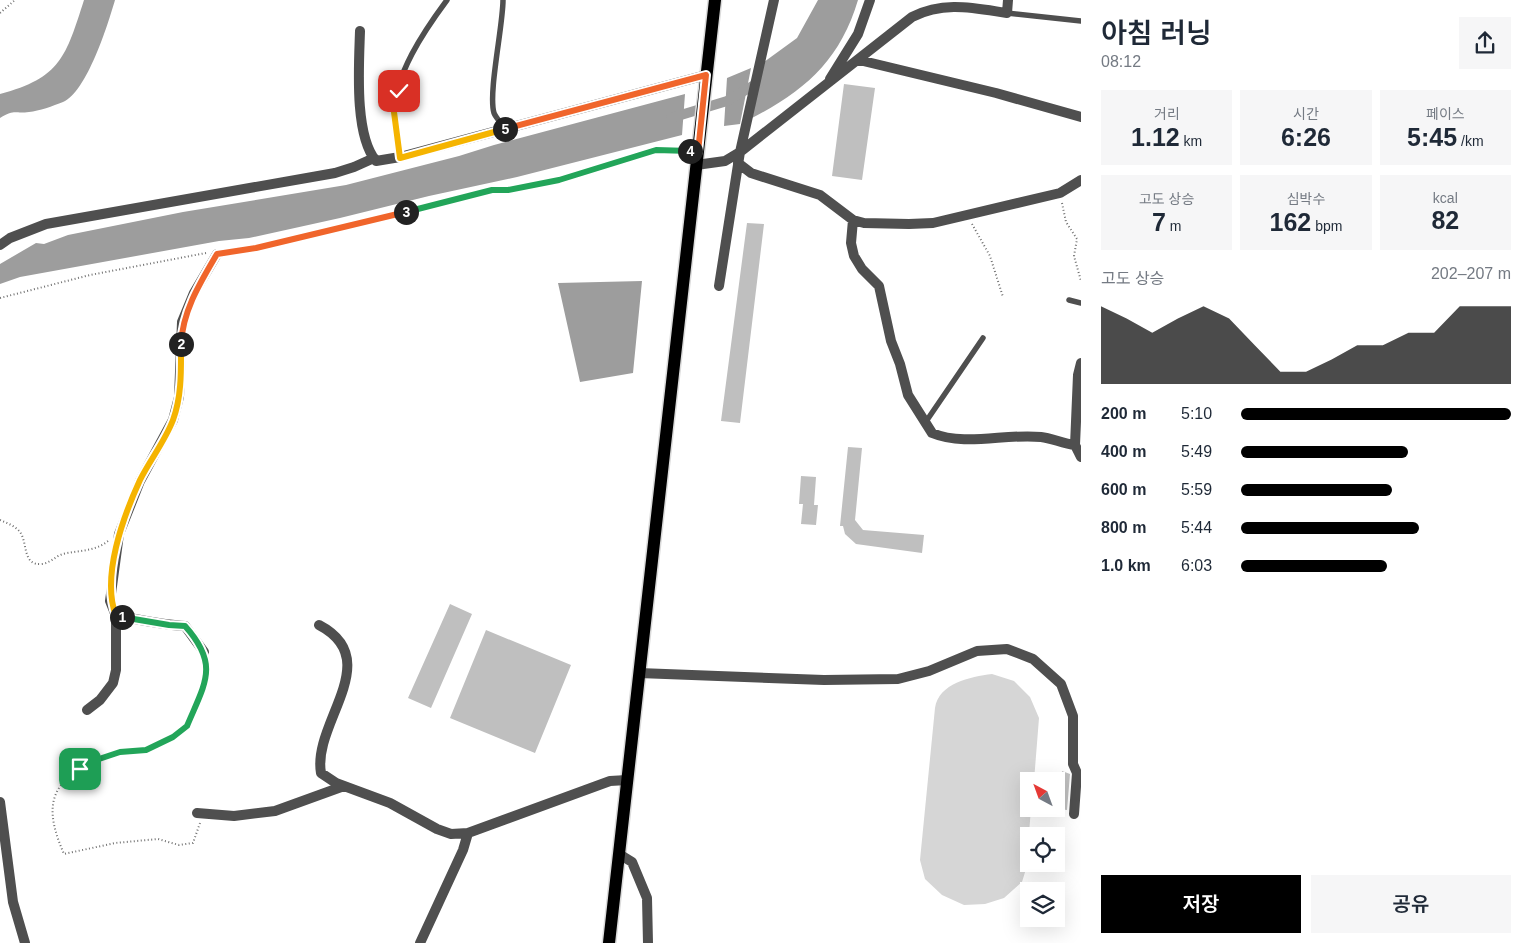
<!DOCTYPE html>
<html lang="ko">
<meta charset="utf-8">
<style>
body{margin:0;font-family:Arial,"Noto Sans KR",sans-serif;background:#f6f6f7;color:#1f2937;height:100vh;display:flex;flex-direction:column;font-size:19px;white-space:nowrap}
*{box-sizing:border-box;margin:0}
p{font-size:16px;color:#747a83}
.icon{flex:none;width:28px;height:28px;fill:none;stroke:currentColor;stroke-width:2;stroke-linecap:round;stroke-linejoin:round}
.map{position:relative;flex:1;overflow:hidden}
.details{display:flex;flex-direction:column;background:#fff;width:450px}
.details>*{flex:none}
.needle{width:32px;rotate:319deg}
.tools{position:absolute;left:1020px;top:772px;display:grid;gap:10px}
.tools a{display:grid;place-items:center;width:45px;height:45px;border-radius:0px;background:#fff;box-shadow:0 5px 20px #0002;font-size:25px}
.pin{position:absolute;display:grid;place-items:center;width:42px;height:42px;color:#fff;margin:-21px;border-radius:10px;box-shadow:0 2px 8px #0006}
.km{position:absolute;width:25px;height:25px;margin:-12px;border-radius:50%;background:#222;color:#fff;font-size:14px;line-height:25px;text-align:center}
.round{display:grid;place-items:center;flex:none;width:52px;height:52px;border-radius:0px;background:#f6f6f7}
.overview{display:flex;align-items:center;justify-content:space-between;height:85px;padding:0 20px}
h1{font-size:28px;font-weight:600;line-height:38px}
.stats{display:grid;grid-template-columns:repeat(3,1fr);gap:8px;height:85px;padding:5px 20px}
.stats div{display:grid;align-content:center;border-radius:0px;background:#f6f6f7;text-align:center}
.stats b{font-size:25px;font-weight:600}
.stats small{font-size:14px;font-weight:400}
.stats p{font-size:14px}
.chart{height:140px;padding:10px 20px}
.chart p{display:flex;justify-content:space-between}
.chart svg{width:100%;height:90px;margin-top:5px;fill:#000;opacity:.7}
.primary-button{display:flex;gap:10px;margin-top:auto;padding:10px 20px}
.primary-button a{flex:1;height:58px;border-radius:0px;background:#000;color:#fff;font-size:20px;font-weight:600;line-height:58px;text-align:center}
.primary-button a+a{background:#f6f6f7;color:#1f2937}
ul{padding:0 20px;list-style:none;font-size:16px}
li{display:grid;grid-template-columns:80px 60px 1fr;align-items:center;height:38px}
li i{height:12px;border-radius:6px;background:#000}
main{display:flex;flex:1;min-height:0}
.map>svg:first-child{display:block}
.green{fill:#d6d6d6}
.water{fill:#9d9d9d}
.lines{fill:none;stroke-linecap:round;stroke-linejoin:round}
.canal{stroke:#9d9d9d;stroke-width:10}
.building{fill:#bfbfbf}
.primary-casing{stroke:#dbdbdb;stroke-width:15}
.path{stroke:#717171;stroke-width:2;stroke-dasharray:1 2.5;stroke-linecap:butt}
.service{stroke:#4f4f4f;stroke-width:5.5}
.minor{stroke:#4f4f4f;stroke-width:10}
.primary{stroke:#000;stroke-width:12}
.split-1-casing{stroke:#fff;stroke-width:10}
.split-2-casing{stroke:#fff;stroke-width:10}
.split-3-casing{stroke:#fff;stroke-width:10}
.split-4-casing{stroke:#fff;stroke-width:10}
.split-5-casing{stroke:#fff;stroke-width:10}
.split-6-casing{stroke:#fff;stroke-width:10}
.split-1{stroke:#22a559;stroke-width:6}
.split-2{stroke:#f5b400;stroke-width:6}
.split-3{stroke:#f0652b;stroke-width:6}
.split-4{stroke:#22a559;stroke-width:6}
.split-5{stroke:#f0652b;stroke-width:6}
.split-6{stroke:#f5b400;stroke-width:6}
</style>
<main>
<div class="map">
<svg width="1081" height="943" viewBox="0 0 1081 943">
<rect width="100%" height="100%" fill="#fff"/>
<path class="green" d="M992 674 1014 681 1030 697 1039 718 1034 781H1029V809H1031L1026 869 1022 882 1004 898 985 904 964 905 942 895 925 879 920 860 935 708C939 683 970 677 992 674Z"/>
<path class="water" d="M84 0H115C108 24 87 92 63 102 53 106 39 111 29 112 14 114 15 109 0 118V94C61 78 66 56 84 0Z
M818 0H858C840 60 806 90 752 118L764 62 797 38Z
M751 68 740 124 724 126 727 78Z
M685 94 682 135 517 177 429 196 340 218 249 238 219 241 20 277 0 284V264L36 243 44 244 68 235 183 212 346 185 459 156 494 145Z
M642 281 633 373 580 382 558 283Z"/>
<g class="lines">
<path class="canal" d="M671 118 727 101 761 81"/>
</g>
<path class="building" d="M844 84 875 88 862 180 832 176Z
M747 223 764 224 740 423 721 421Z
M848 447 862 448 855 520 863 530 924 535 922 553 856 544 845 534 843 526H840Z
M801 476 816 477 814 505H818L816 525 801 524 803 504H799Z
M450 604 472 614 431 708 408 698Z
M486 630 571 665 535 753 450 718Z
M1062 771 1070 774 1067 810 1058 809Z"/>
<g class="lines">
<g class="primary-casing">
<path id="primary" d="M609 943 715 0"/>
</g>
<path class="path" d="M0 13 15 0
M1062 203 1066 222 1077 239 1074 256 1081 281
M972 224 990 256 1003 297
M226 252 255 248 472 197 493 190 508 191 559 180 656 150 688 151
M0 298 90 275 206 253
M0 520C7 523 15 526 20 532 28 543 22 566 42 564 50 563 56 556 63 554 79 550 94 552 108 541
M200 823 193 843 179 845 158 839 115 843 64 854C48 817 44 788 84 767 95 761 107 755 119 752 128 751 138 753 146 749 153 747 174 737 180 732 189 725 192 712 196 702 202 689 209 676 206 662"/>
<path class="service" d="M503 0C503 26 488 93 494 113 496 118 502 124 505 129
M1007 13 1081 21
M400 157C397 143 393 129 394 115 394 75 424 31 447 0
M1069 300 1081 303
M925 423 983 338"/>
<path class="minor" d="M360 31C359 65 354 135 376 161L400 157 706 75
M859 60 996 93 1081 117
M830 79 858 34 870 0
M738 163 751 173 820 195 853 220 864 223 909 224 933 223 1060 193 1081 180
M696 165 725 161 740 152 912 17C944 1 973 8 1007 13L1008 0
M853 220 851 243 854 256 862 269 879 286 891 341 900 364 908 395 932 433C966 447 1005 433 1041 437 1052 438 1063 444 1075 445
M0 245 10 238 46 224 335 173 354 167 374 158
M719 286 740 152 774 0
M1081 363 1078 375 1075 445 1081 457
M116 616C139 619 162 625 185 626L204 652
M319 625C386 660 312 723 321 773L336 783 390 803 437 829 451 834 468 833 610 781 627 780
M639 673 824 680 898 679 929 671 977 651 1007 649 1033 659 1061 684 1073 716V764L1077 773 1074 814
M87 710 100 700 113 683 116 670V616L110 601 119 534 140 481 173 420 179 397 182 322 194 293 217 254
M0 802 13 902 25 943
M197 813 234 816 275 811 344 786
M619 854 632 862 647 898 648 943
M420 943 463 850 468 833"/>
<use href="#primary" class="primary"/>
</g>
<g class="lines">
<g class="split-1-casing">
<path id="split-1" d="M80 769 99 759 120 752 146 750 173 737 187 726C205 683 220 665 185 626L169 625 122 617"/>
</g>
<g class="split-2-casing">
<path id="split-2" d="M122 617 116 616C101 577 123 517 140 480 150 460 165 441 173 420 182 396 181 369 181 344"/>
</g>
<g class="split-3-casing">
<path id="split-3" d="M181 344C183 310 200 283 217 254L256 248 406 212"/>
</g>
<g class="split-4-casing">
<path id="split-4" d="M406 212 492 190H508L559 180 656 150 690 151"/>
</g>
<g class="split-5-casing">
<path id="split-5" d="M505 129 706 75 698 152 690 151"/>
</g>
<g class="split-6-casing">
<path id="split-6" d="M399 91 394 112 400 158 505 129"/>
</g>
<use href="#split-1" class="split-1"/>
<use href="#split-2" class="split-2"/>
<use href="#split-3" class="split-3"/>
<use href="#split-4" class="split-4"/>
<use href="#split-5" class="split-5"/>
<use href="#split-6" class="split-6"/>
</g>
</svg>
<div class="tools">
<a><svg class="needle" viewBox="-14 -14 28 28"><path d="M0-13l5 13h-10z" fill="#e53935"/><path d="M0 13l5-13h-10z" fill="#747a83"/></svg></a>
<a><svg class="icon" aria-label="locate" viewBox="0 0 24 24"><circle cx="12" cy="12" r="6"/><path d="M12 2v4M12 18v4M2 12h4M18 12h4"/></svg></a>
<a><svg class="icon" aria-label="layers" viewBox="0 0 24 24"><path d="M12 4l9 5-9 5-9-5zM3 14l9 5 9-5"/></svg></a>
</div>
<div class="pin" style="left:80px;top:769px;background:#1e9e55"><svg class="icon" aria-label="arrive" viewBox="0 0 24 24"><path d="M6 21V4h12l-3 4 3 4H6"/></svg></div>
<div class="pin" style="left:399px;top:91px;background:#d93025"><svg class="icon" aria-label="check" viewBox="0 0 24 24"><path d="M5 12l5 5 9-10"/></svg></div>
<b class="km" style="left:122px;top:617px">1</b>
<b class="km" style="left:181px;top:344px">2</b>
<b class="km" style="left:406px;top:212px">3</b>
<b class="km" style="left:690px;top:151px">4</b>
<b class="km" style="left:505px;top:129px">5</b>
</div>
<section class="details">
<div class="overview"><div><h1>아침 러닝</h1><p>08:12</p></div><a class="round"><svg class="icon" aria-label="share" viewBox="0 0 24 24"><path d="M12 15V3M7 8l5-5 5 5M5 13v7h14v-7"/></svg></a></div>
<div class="stats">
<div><p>거리</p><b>1.12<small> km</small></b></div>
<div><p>시간</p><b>6:26</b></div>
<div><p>페이스</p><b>5:45<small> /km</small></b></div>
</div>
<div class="stats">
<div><p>고도 상승</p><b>7<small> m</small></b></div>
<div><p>심박수</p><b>162<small> bpm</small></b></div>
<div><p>kcal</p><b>82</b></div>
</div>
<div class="chart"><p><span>고도 상승</span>202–207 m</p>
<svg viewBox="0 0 160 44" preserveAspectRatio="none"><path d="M0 44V6L10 12L20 19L30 12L40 6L50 12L60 25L70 38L80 38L90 32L100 25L110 25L120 19L130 19L140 6L150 6L160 6V44z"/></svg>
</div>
<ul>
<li><b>200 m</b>5:10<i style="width:100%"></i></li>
<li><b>400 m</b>5:49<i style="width:62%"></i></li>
<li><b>600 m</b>5:59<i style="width:56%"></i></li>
<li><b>800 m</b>5:44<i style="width:66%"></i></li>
<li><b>1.0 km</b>6:03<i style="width:54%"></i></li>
</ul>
<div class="primary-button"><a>저장</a><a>공유</a></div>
</section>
</main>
